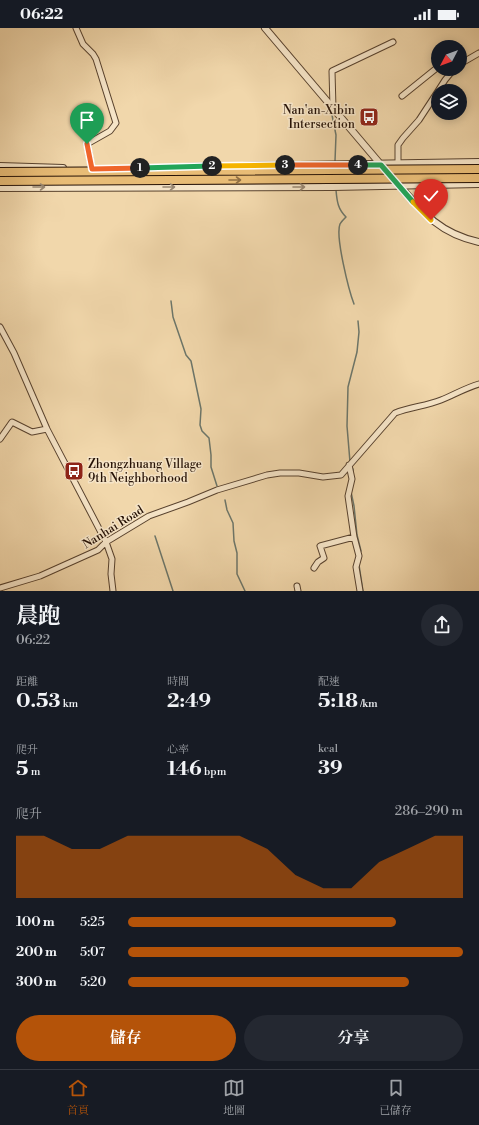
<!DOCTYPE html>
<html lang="zh-TW">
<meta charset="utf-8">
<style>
body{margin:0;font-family:"Libre Bodoni","Noto Serif TC",serif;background:#242831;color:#f1f3f6;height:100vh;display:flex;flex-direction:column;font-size:15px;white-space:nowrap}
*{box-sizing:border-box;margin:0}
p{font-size:13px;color:#9ea1a6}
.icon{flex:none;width:22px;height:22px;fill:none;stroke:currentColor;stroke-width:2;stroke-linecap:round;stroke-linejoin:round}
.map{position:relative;height:563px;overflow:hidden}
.panel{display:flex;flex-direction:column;background:#171b24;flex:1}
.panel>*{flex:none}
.needle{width:26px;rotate:229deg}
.controls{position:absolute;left:431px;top:12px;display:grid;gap:8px}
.controls a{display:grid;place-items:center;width:36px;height:36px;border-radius:50%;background:#171b24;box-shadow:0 2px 10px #0003;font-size:20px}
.pin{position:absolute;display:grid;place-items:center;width:34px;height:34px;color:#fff;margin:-41px -17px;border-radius:50% 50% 50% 0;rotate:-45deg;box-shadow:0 0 4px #0007}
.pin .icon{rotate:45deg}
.km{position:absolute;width:20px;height:20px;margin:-10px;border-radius:50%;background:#222;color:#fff;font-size:11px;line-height:20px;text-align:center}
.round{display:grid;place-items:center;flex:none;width:42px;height:42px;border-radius:21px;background:#242831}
.head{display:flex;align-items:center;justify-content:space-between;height:68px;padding:0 16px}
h1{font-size:22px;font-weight:700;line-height:30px}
.figures{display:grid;grid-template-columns:repeat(3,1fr);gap:6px;height:68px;padding:4px 16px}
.figures div{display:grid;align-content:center}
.figures b{font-size:20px;font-weight:700}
.figures small{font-size:11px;font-weight:400}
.figures p{font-size:11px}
.chart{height:112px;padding:8px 16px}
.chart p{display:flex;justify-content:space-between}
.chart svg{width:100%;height:72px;margin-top:4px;fill:#b45309;opacity:.7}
.cta{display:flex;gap:8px;margin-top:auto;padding:8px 16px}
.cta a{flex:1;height:46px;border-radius:24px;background:#b45309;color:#fff;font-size:16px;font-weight:700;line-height:46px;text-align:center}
.cta a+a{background:#242831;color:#f1f3f6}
ul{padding:0 16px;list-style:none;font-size:13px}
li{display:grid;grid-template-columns:64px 48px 1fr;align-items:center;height:30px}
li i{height:10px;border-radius:5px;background:#b45309}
.status{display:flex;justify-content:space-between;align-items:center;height:28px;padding:0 20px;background:#171b24;direction:ltr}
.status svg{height:11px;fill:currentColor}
.tab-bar{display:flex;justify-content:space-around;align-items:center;height:56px;border-top:1px solid #363941;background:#171b24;font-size:11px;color:#9ea1a6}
.tab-bar a{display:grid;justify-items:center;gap:2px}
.tab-bar .selected{color:#b45309}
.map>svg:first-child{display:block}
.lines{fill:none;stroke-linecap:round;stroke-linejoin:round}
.stream{stroke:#6c766a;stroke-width:1.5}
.minor-casing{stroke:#58422e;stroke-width:7}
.tertiary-casing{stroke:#58422e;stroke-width:8}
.minor{stroke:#f6e5c8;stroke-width:5}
.tertiary{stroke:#f6e5c8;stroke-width:6}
.trunk-bridge-casing{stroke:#251105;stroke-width:10;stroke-linecap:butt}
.trunk-bridge{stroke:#e8bc76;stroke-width:8}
.oneway{stroke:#906f43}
.oneway2{stroke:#988670}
.split-1-casing{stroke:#fff;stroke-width:8}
.split-2-casing{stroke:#fff;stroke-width:8}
.split-3-casing{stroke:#fff;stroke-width:8}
.split-4-casing{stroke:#fff;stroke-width:8}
.split-5-casing{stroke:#fff;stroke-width:8}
.split-6-casing{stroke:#fff;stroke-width:8}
.split-1{stroke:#f0652b;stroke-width:5}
.split-2{stroke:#22a559;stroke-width:5}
.split-3{stroke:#f5b400;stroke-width:5}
.split-4{stroke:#f0652b;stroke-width:5}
.split-5{stroke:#22a559;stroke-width:5}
.split-6{stroke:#f5b400;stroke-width:5}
.labels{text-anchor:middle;stroke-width:3;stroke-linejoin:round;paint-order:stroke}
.poi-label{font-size:12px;fill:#251105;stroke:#f6e5c8;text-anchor:end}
.street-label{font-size:12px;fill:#251105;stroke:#f6e5c8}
</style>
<div class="status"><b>06:22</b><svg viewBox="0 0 49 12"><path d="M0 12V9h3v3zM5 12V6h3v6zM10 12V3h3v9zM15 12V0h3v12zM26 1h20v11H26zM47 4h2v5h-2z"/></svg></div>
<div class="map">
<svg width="479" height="563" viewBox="0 0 479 563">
<rect width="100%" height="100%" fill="#f1d7ab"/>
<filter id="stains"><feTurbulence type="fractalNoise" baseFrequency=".005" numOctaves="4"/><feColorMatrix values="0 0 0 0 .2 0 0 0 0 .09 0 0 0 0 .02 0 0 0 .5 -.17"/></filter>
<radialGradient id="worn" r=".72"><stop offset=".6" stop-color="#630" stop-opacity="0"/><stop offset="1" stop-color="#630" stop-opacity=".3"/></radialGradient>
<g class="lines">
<path class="stream" d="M332 87 336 107 335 133
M336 162C337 174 338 181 346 189 344 191 341 194 340 196 335 208 349 263 354 276
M171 273 173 289 186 327 191 333 201 381 200 397 202 403 209 410 211 427V439L217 458
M350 434 347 398 348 359 357 324 359 304 358 293
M353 441V449
M351 464 354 478 357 507 361 523 360 525
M225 472 227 482 233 495 234 513 237 525V546L245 563
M155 508 173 563
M359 537 363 563"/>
<g class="minor-casing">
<path id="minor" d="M76 0 83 16 93 26 96 31 116 95 110 103 87 116 92 141
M460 36 479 25
M438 63 445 52 454 41
M402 68 438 39
M333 80 332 43 393 14
M398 138V117L403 110 419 92 438 63
M0 299 14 325 47 401 106 514 112 531 111 546 113 563
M0 411 12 394 32 404 47 401
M349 437 352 451 348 468 354 509 359 528 356 539 360 563
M314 540 318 534 324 530 320 518 354 509
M297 558 298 563
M0 560 40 548 98 522 106 514 149 488 188 474 217 462 267 447 280 445H299L323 449 341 447 395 385C410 379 426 378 441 372 454 367 465 360 479 356"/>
</g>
<g class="tertiary-casing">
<path id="tertiary" d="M265 0 382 138
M0 138 63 140
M183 139 479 134
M397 155C422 184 440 206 479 214
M0 160 333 159 479 156"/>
</g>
<use href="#minor" class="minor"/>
<use href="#tertiary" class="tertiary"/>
<g class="trunk-bridge-casing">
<path id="trunk-bridge" d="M0 144 479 141
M0 153 479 150"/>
</g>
<use href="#trunk-bridge" class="trunk-bridge"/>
</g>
<defs><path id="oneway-shaft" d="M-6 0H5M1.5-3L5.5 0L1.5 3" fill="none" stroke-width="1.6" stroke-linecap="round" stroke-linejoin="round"/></defs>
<use class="oneway" href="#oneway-shaft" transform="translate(235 152)"/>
<g class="oneway2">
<use href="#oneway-shaft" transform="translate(39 159)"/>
<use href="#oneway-shaft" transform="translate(169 159)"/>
<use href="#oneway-shaft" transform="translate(299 159)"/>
</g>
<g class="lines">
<g class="split-1-casing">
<path id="split-1" d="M87 116 92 141 140 140"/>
</g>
<g class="split-2-casing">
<path id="split-2" d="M140 140 212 138"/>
</g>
<g class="split-3-casing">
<path id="split-3" d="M212 138 285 137"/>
</g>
<g class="split-4-casing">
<path id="split-4" d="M285 137H358"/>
</g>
<g class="split-5-casing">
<path id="split-5" d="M358 137H381L413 174"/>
</g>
<g class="split-6-casing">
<path id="split-6" d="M413 174 431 192"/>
</g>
<use href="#split-1" class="split-1"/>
<use href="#split-2" class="split-2"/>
<use href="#split-3" class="split-3"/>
<use href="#split-4" class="split-4"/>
<use href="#split-5" class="split-5"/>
<use href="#split-6" class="split-6"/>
</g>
<defs>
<g id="bus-square" transform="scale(1)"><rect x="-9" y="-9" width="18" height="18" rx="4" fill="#8f2418" stroke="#f6e5c8"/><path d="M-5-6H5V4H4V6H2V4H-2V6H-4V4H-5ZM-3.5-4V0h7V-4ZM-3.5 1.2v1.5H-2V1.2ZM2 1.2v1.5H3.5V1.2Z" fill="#fff"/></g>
</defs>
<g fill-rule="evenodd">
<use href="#bus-square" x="369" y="89"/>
<use href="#bus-square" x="74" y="443"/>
</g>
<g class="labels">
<g class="poi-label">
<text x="355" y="86">Nan'an-Xibin<tspan x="355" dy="14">Intersection</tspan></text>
<text x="88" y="440" text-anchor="start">Zhongzhuang Village<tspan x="88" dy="14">9th Neighborhood</tspan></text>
</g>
<g class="street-label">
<text transform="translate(113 499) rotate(-32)" y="4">Nanhai Road</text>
</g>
</g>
<rect width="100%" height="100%" filter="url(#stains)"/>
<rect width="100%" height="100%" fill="url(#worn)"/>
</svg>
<div class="controls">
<a><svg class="needle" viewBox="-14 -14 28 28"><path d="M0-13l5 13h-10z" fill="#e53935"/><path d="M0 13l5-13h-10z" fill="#9ea1a6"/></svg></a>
<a><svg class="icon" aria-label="layers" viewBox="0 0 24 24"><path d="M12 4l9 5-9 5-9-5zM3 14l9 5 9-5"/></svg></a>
</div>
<div class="pin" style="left:87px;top:116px;background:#1e9e55"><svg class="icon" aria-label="arrive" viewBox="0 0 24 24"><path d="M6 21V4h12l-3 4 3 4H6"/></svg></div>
<div class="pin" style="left:431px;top:192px;background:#d93025"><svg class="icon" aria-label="check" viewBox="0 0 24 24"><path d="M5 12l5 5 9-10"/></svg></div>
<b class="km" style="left:140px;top:140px">1</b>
<b class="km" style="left:212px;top:138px">2</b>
<b class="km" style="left:285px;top:137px">3</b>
<b class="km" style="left:358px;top:137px">4</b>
</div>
<section class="panel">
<div class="head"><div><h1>晨跑</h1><p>06:22</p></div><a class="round"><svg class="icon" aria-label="share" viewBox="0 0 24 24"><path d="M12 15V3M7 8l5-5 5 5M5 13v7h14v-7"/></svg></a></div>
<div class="figures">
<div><p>距離</p><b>0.53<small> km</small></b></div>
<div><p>時間</p><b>2:49</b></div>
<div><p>配速</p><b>5:18<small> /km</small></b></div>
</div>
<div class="figures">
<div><p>爬升</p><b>5<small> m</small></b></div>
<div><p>心率</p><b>146<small> bpm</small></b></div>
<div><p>kcal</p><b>39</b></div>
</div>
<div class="chart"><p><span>爬升</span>286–290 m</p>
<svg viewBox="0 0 160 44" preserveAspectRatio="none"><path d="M0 44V6L10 6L20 14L30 14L40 6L50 6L60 6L70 6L80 6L90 14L100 30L110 38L120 38L130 22L140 14L150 6L160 6V44z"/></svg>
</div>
<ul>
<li><b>100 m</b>5:25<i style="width:80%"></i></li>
<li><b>200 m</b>5:07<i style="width:100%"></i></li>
<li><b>300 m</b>5:20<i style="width:84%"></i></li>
</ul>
<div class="cta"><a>儲存</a><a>分享</a></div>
</section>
<nav class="tab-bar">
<a class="selected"><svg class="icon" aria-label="home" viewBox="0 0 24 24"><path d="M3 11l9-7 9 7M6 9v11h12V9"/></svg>首頁</a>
<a><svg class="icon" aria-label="map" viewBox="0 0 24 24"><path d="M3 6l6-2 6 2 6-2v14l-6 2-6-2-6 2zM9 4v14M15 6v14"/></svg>地圖</a>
<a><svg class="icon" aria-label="saved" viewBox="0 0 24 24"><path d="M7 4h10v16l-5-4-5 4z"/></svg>已儲存</a>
</nav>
